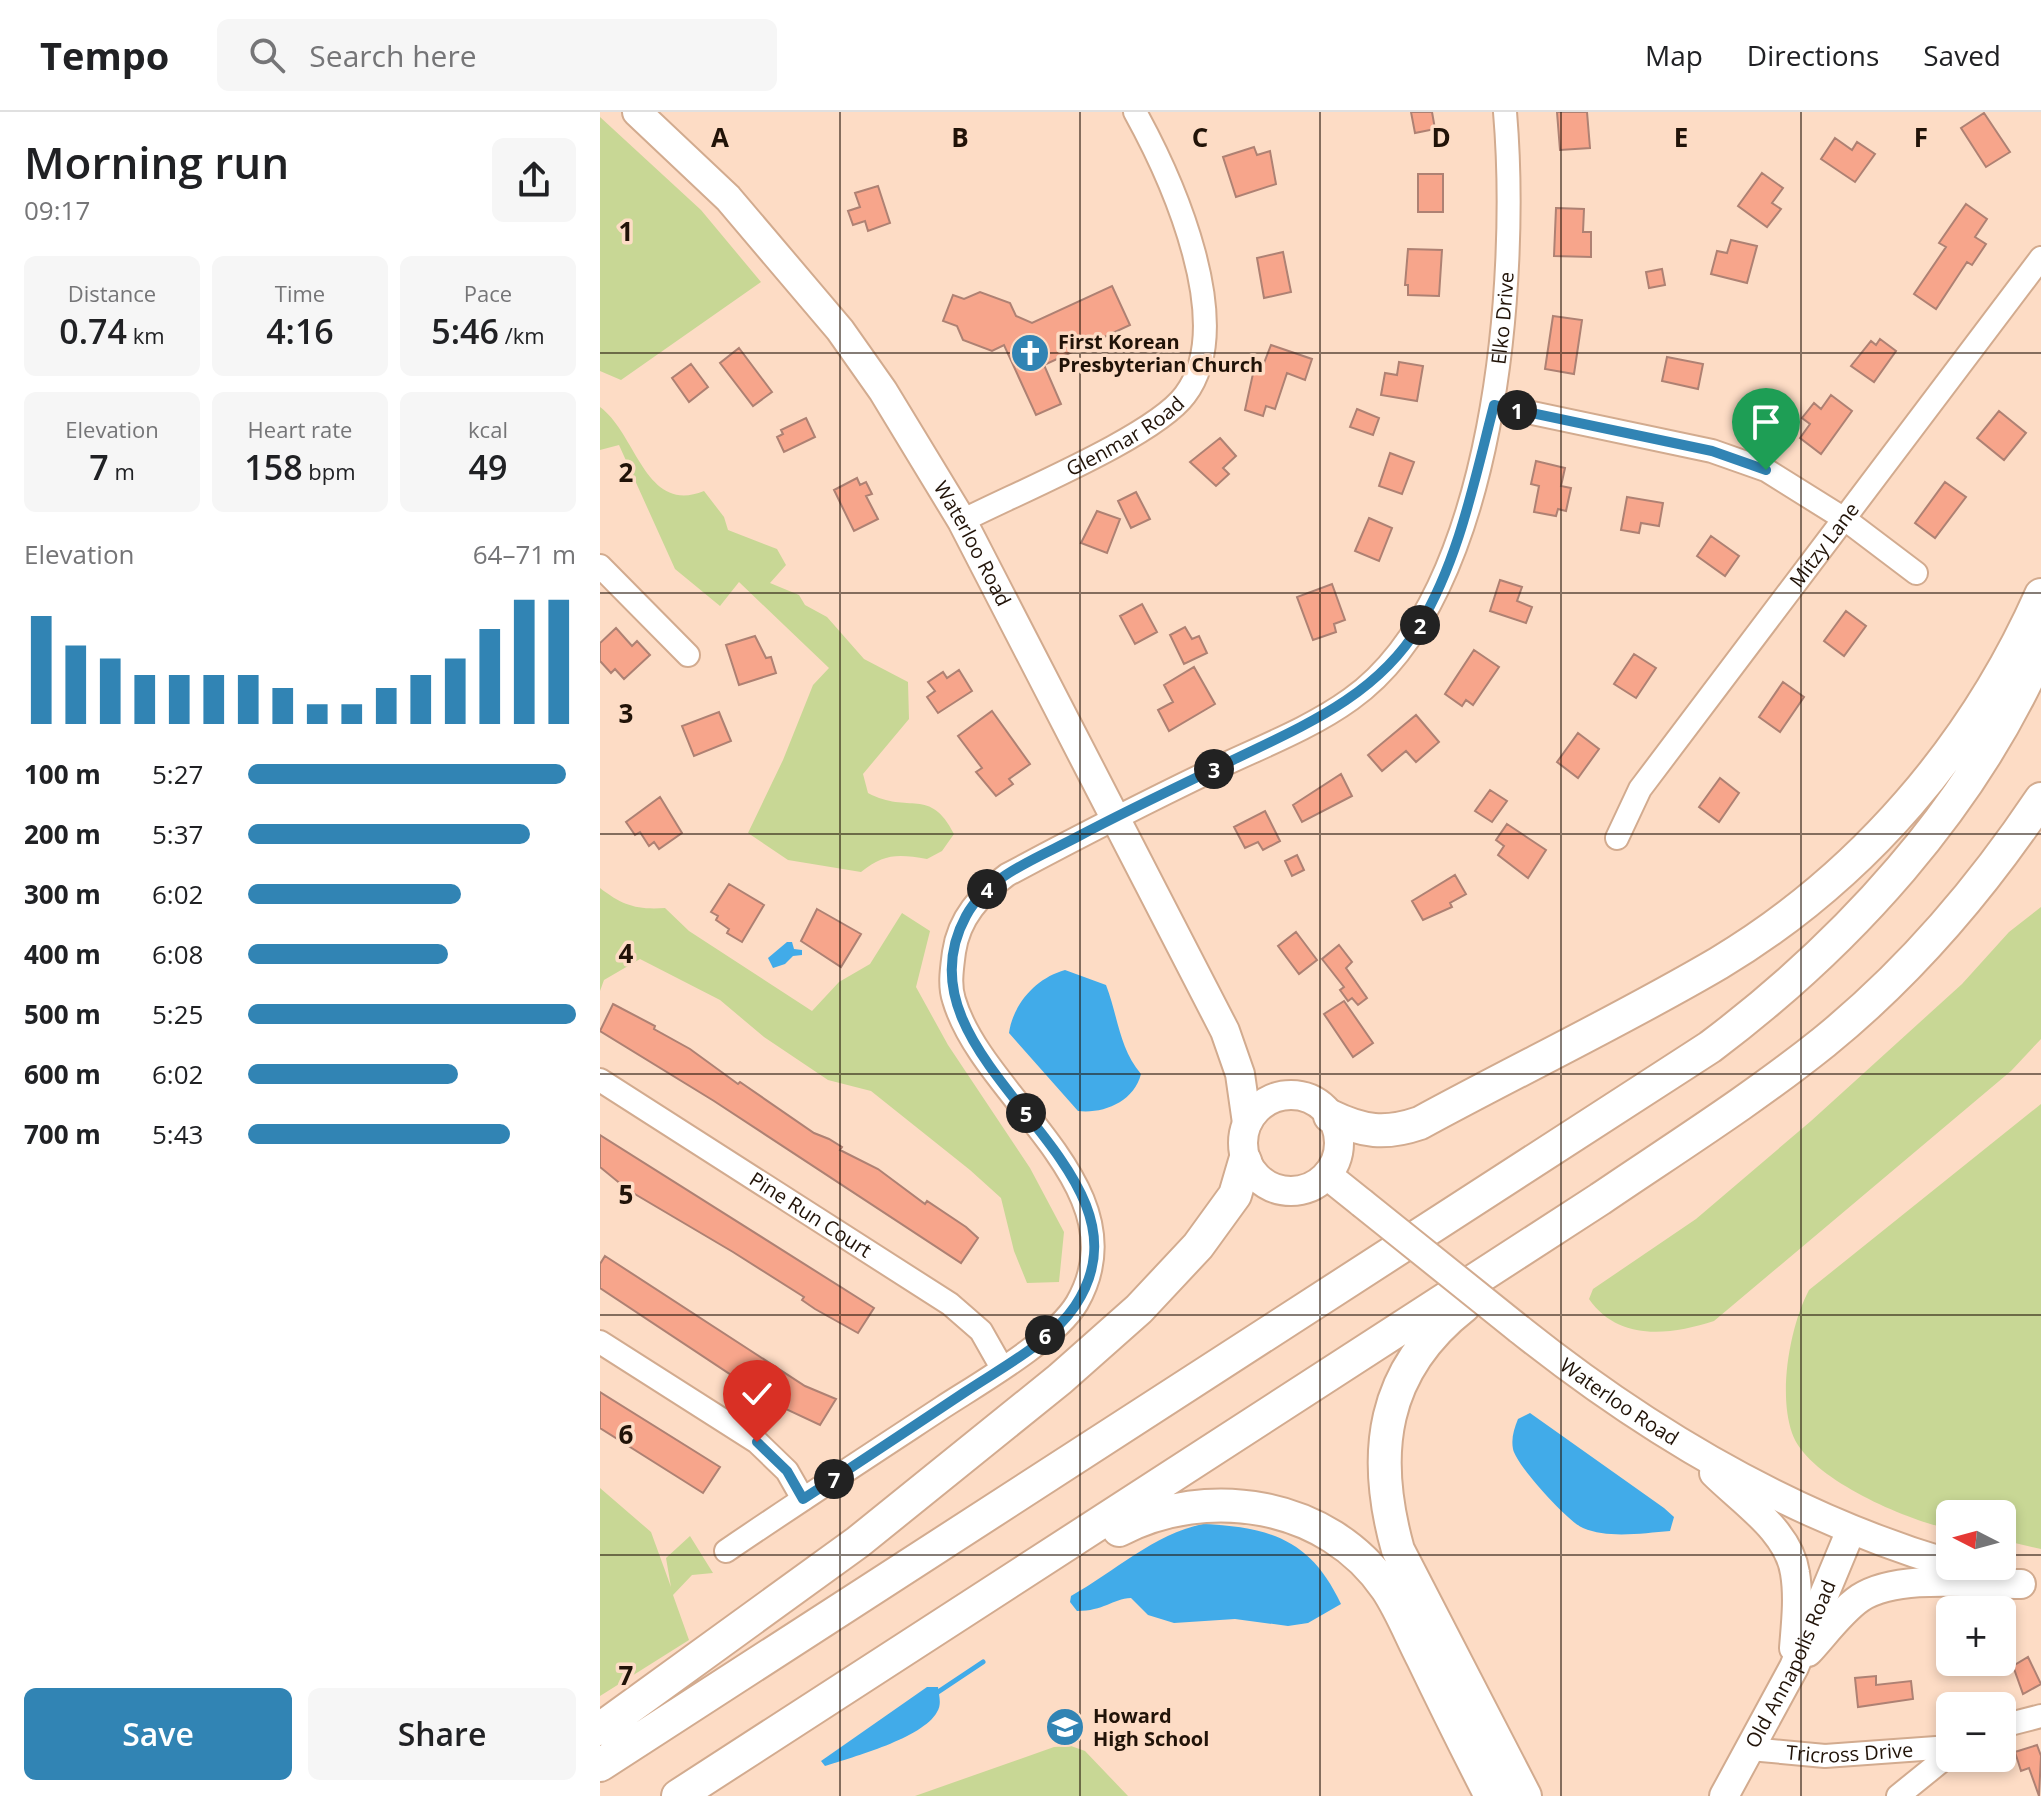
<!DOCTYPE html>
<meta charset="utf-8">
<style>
body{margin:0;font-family:"Open Sans",sans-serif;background:#f6f6f6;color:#202124;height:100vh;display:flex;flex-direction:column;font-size:30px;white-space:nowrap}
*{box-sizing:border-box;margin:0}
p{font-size:26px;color:#757577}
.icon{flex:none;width:44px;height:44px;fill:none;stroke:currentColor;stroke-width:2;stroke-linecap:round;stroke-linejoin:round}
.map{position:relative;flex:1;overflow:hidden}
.panel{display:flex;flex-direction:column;background:#fff;width:600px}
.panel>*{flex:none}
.needle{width:52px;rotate:276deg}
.fabs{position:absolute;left:1336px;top:1388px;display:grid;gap:16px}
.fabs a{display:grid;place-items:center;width:80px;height:80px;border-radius:12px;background:#fff;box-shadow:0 4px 12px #0003;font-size:40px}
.pin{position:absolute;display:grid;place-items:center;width:68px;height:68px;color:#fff;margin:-82px -34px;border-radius:50% 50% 50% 0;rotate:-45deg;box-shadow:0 0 8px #0007}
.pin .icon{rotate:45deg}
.km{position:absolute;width:40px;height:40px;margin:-20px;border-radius:50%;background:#222;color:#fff;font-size:22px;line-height:40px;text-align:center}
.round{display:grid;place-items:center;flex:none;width:84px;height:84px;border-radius:12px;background:#f6f6f6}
.headline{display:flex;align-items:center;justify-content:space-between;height:136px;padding:0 24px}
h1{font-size:44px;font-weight:600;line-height:60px}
.metrics{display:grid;grid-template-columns:repeat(3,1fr);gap:12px;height:136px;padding:8px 24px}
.metrics div{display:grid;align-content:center;border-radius:12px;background:#f6f6f6;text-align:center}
.metrics b{font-size:34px;font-weight:600}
.metrics small{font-size:22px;font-weight:400}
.metrics p{font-size:22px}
.chart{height:224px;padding:16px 24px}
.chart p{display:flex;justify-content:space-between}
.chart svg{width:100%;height:144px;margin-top:8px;stroke:#3184b4;stroke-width:6}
.primary-button{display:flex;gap:16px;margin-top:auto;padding:16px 24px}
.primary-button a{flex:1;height:92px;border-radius:12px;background:#3184b4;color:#fff;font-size:32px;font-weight:600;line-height:92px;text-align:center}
.primary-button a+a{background:#f6f6f6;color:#202124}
ul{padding:0 24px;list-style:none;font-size:26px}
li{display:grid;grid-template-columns:128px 96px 1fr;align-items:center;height:60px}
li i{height:20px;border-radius:10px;background:#3184b4}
header{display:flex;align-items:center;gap:48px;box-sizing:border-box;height:112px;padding:0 40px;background:#fff;border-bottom:2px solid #e0e0e0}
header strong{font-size:38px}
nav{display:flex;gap:44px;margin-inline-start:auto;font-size:28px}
.search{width:560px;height:72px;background:#f6f6f6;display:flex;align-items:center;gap:20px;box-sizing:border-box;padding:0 28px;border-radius:12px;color:#757577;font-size:30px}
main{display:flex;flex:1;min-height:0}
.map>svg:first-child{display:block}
.green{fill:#c8d795}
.water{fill:#41abe9}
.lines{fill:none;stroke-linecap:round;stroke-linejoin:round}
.stream{stroke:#41abe9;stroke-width:5}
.building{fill:#f7a58b;stroke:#ae8173;stroke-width:2}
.minor-casing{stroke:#d2ab8f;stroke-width:26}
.major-casing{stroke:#d2ab8f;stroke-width:32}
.highway-casing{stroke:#d2ab8f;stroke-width:36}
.minor{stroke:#fff;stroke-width:22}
.major{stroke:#fff;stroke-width:28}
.highway{stroke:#fff;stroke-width:32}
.major-bridge-casing{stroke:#d2ab8f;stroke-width:32;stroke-linecap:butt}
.major-bridge{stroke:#fff;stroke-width:28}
.route-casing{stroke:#fff;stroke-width:16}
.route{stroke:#3184b4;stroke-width:10}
.grid{fill:none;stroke:#211308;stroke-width:2;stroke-opacity:0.55}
.labels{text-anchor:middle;stroke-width:7;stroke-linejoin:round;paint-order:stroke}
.street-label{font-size:20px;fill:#211308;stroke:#fddcc5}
.poi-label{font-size:20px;font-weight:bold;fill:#211308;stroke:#fddcc5;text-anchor:start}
.grid-label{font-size:26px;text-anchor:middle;font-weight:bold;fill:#211308;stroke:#fddcc5;stroke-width:7;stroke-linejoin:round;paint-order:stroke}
</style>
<header>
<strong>Tempo</strong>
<div class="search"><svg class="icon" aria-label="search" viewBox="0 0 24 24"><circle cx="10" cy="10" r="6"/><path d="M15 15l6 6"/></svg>Search here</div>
<nav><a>Map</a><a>Directions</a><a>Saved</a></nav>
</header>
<main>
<section class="panel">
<div class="headline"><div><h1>Morning run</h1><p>09:17</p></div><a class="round"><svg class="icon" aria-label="share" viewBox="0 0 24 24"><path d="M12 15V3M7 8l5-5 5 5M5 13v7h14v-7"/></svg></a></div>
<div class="metrics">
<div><p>Distance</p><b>0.74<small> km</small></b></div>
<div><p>Time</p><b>4:16</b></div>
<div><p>Pace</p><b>5:46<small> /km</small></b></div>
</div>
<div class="metrics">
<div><p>Elevation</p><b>7<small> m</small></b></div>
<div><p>Heart rate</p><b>158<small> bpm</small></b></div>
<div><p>kcal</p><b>49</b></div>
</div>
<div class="chart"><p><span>Elevation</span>64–71 m</p>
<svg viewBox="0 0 160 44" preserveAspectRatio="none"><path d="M5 44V11M15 44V20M25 44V24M35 44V29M45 44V29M55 44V29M65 44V29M75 44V33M85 44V38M95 44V38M105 44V33M115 44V29M125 44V24M135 44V15M145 44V6M155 44V6"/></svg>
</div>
<ul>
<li><b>100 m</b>5:27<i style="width:97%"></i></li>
<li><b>200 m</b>5:37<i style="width:86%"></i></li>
<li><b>300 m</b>6:02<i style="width:65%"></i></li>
<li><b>400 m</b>6:08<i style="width:61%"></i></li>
<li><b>500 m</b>5:25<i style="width:100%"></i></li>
<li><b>600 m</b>6:02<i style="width:64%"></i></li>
<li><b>700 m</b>5:43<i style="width:80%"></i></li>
</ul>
<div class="primary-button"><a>Save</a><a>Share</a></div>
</section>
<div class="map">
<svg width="1441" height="1684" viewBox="0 0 1441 1684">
<rect width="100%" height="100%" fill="#fddcc5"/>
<path class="green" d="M0 5 101 98 161 170 21 268 0 259Z
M0 295C37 322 45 403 104 379L124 405 128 418 177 437 186 453 170 471 199 483 205 493 227 505 264 547 308 570 309 607 263 662 268 681C309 703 330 674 354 722L342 739 327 747C299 742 284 741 261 760L188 748 148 721 183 648 213 573 229 556 139 470 120 494 75 457 19 333 0 338Z
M0 776C22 793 36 798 65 796L89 819 212 899 239 870 270 852 302 801 330 819 316 875 348 933 430 1056 464 1120 459 1170 427 1171 414 1139 401 1086 370 1058 271 979 228 968 164 925 120 888 40 847 4 868 0 879Z
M1441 795V927L1411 959 1114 1209C1070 1223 1019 1230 989 1187L993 1177 1096 1107 1211 1009 1362 872 1409 820Z
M1441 992V1437L1402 1428V1402H1350V1417C1306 1408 1207 1366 1192 1321 1178 1281 1190 1214 1209 1178Z
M0 1376 51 1420 71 1475 66 1446 90 1424 113 1461 92 1463 73 1483 89 1528 0 1584Z
M471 1634 485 1639 528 1684H315L454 1635Z"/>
<path class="water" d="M187 830H192L194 837 202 838V843L193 844 185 852 173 856 168 846Z
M465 858 506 873C518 904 519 936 541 962 534 990 503 1002 478 999L409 921C413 892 436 866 465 858Z
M930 1301 1064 1396 1074 1405 1070 1419C1043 1421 1009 1427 983 1416 968 1410 916 1353 913 1337 911 1326 914 1317 918 1307Z
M603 1412C671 1415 711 1428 741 1492L708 1511 688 1514 635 1507 574 1511 548 1503 531 1486C512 1487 504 1499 477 1499L470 1490 471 1484C514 1460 554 1422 603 1412Z
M327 1575H338C339 1584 342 1592 337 1600 323 1626 253 1645 225 1654L221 1649Z"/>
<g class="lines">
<path class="stream" d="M338 1580 383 1550"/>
</g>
<path class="building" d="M811 0H832L835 17 815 21Z
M957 0H987L990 36 960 38Z
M1384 1 1410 40 1386 55 1361 16Z
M1235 26 1252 38 1257 30 1275 42 1255 70 1221 47Z
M654 35 657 43 670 39 676 72 636 85 623 45Z
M1162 61 1183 76 1172 91 1181 97 1167 115 1138 94Z
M818 62H843V100H818Z
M278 74 290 111 268 119 265 109 253 113 248 99 260 95 255 81Z
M1366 92 1387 107 1375 125 1386 132 1372 153 1367 150 1336 197 1314 182 1346 135 1339 131Z
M956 96 984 97 983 120H991V145L954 144Z
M1131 128 1157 134 1147 171 1111 162 1117 139 1127 141Z
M808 137 842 138 839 184 808 183V173H805Z
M683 140 691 180 664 186 657 146Z
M1062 157 1065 173 1049 176 1046 160Z
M512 174 530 213 444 253 461 292 436 303 404 233 392 239 363 228 357 214 343 209 353 183 364 187 380 180 410 191 416 204 432 211Z
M953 204 982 208 974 262 945 257Z
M1280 227 1296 239 1274 270 1251 254 1271 229 1276 233Z
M671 233 712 247 705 268 687 261 675 297 666 294 663 304 645 298 656 248 664 251Z
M139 236 172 280 153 294 120 251Z
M1067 245 1103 252 1098 277 1062 269Z
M799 250 823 254 817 289 781 283 785 261 797 263Z
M91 252 108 275 89 290 72 266Z
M1231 283 1252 299 1221 342 1200 326 1210 312 1202 306 1214 291 1221 297Z
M757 297 779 306 773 323 750 315Z
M1399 299 1426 321 1404 348 1377 326Z
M206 306 215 325 184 340 177 325 183 322 181 318Z
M620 326 636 344 623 356 629 362 616 374 590 350Z
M790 341 814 350 802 382 779 374Z
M936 349 965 356 961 374 971 376 966 399 958 397 956 404 934 400 939 374 931 372Z
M257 366 260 373 266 370 272 382 266 384 278 407 254 419 234 378Z
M1345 370 1366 385 1335 426 1315 411Z
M536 380 550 407 531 416 518 389Z
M1027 385 1063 391 1059 414 1041 411 1039 421 1021 418Z
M497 399 520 407 507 441 481 431Z
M769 406 792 416 779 449 755 439Z
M1111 424 1139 444 1125 464 1097 444Z
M900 468 922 475 917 489 932 495 926 511 890 499Z
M732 472 745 508 734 512 736 520 713 528 697 485Z
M542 492 557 520 535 532 520 504Z
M1246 499 1266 514 1244 544 1224 529Z
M585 515 592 527 599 524 607 541 584 552 570 523Z
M16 516 32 534 37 529 50 543 24 567 15 557 11 561 0 549V531Z
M155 524 166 546 171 545 176 561 139 573 126 533Z
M874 538 899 555 873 593 866 588 862 594 845 582Z
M1034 542 1056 556 1036 586 1014 572Z
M594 555 615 592 569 619 558 598 573 590 564 573Z
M359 558 372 579 338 601 327 585 335 579 328 570 343 560 347 566Z
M1183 570 1204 585 1180 620 1159 605Z
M392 599 430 652 409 667 413 672 396 684 376 660 382 656 358 624Z
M119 600 131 629 94 644 82 614Z
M816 603 839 630 816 650 806 639 782 659 768 643Z
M978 621 999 637 978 666 957 650Z
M741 662 752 684 702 710 693 693Z
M1120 666 1139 681 1119 710 1099 695Z
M890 678 907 689 892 710 875 699Z
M60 685 82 721 59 737 54 730 49 734 40 720 35 723 26 710Z
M665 699 680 729 663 738 658 730 645 736 634 715Z
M907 712 946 738 928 766 898 743 904 734 896 728Z
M697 743 704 758 692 764 685 749Z
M855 763 866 782 850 791 852 795 823 808 812 789Z
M129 772 164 793 142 830 127 821 129 817 116 808 118 804 111 800Z
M217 797 261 822 241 855 201 829Z
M696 820 717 848 699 862 678 834Z
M739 833 752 850 746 856 767 886 758 893 752 886 748 889 740 878 744 875 722 847Z
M744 889 773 931 753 945 724 902Z
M13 892 55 914 54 917 90 937 138 972 140 970 214 1021 229 1027 242 1035 240 1038 278 1057 325 1092 327 1089 366 1115 378 1126 361 1151 114 989 0 919Z
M0 1023 274 1196 258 1221 215 1197 202 1188 204 1185 133 1140 28 1078 0 1055Z
M5 1144 205 1274 236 1287 220 1313 175 1292 0 1176V1152Z
M0 1280 120 1355 103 1381 0 1316Z
M1428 1545 1441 1572 1423 1582 1413 1554Z
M1276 1564V1573L1311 1569 1313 1587 1258 1595 1255 1566Z
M1437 1633 1441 1644 1439 1684 1429 1656 1421 1659 1415 1640Z"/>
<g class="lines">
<g class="minor-casing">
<g id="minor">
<path d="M894 293 1112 339 1166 358 1246 408 1316 461"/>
<path id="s1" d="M362 409C414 382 554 325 585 283 638 213 572 67 535 0"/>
<path d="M0 454 88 543"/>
<path id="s2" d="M1017 726 1040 677 1441 146"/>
<path id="s3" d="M0 968 350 1192 381 1219 402 1256"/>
<path d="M0 1230 157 1330 187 1359 203 1387"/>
<path id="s4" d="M126 1439C198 1390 270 1343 343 1295 380 1271 455 1228 477 1191 543 1076 383 987 354 888 349 873 352 856 354 840 359 806 380 783 407 763 476 726 546 690 617 656 661 635 711 616 751 587 897 483 919 164 905 0"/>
<path d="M1402 1614 1441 1604"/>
<path id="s5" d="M1150 1637 1225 1644 1350 1635"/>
<path d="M1298 1684 1350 1642"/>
</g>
</g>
<g class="major-casing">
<g id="major">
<path id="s6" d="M37 0 128 86 240 218 283 279 362 409 625 919 640 962 647 1011"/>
<circle cx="691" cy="1031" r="48"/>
<path d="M727 1063 762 1091"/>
<path id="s7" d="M919 1217C1048 1320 1191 1405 1350 1452"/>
<path d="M1114 1361C1142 1389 1189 1419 1195 1461 1199 1485 1196 1511 1194 1536"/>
<path d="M1208 1540C1224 1523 1241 1499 1260 1486 1298 1461 1376 1472 1421 1472"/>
<path id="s8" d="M1124 1684 1194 1555 1251 1418"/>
</g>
</g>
<g class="highway-casing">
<path id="highway" d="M730 1004C763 1020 785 1023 820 1011 919 957 1022 908 1119 851 1262 765 1374 634 1441 483
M864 1194C781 1259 771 1342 798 1438L925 1684
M519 1418C607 1372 728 1390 787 1477 801 1498 811 1524 823 1547 845 1593 868 1639 891 1684
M0 1617 258 1430 460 1267 539 1197 598 1134 635 1083 645 1049
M0 1653 1110 935C1247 832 1372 696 1441 537
M78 1684 1000 1087C1075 1036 1153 987 1224 930 1309 861 1380 778 1441 687"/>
</g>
<use href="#minor" class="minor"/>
<use href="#major" class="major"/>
<use href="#highway" class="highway"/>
<g class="major-bridge-casing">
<path id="major-bridge" d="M762 1091 919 1217"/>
</g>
<use href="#major-bridge" class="major-bridge"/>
</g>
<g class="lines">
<g class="route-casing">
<path id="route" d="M157 1330 187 1359 203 1387C257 1352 311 1316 365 1280 401 1256 451 1230 475 1194 569 1053 286 951 366 804 388 763 440 745 479 724 530 697 581 673 633 648 703 614 777 584 819 514 859 448 875 366 894 293L1112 339 1166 358"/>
</g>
<use href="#route" class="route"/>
</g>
<path class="grid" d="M240 0V1684M480 0V1684M720 0V1684M961 0V1684M1201 0V1684M0 241H1441M0 481H1441M0 722H1441M0 962H1441M0 1203H1441M0 1443H1350M1402 1443H1441"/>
<defs>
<g id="church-disc" transform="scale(2)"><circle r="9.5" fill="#3184b4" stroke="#fddcc5"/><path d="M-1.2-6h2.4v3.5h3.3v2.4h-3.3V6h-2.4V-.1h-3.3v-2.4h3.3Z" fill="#fff"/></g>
<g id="school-disc" transform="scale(2)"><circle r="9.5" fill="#3184b4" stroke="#fddcc5"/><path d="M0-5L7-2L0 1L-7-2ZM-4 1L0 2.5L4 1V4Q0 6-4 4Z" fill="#fff"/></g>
</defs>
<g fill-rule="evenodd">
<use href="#church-disc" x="430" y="241"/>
<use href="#school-disc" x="465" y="1615"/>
</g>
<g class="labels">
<g class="street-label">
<text dy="7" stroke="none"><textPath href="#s4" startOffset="1730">Elko Drive</textPath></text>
<text dy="7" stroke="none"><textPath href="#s1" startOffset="184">Glenmar Road</textPath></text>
<text dy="7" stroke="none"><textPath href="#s6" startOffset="550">Waterloo Road</textPath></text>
<text dy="7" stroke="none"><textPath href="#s2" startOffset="360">Mitzy Lane</textPath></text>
<text dy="7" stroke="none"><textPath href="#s3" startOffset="250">Pine Run Court</textPath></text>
<text dy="7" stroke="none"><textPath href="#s7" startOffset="124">Waterloo Road</textPath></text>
<text dy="7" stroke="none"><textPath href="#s8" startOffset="148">Old Annapolis Road</textPath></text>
<text dy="7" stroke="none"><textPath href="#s5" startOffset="100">Tricross Drive</textPath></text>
</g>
<g class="poi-label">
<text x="458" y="237">First Korean<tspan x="458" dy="23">Presbyterian Church</tspan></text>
<text x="493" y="1611">Howard<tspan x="493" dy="23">High School</tspan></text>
</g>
</g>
<g class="grid-label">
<text x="120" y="35">A</text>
<text x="360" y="35">B</text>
<text x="600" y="35">C</text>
<text x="841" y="35">D</text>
<text x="1081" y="35">E</text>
<text x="1321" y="35">F</text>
<text x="26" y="129">1</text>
<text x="26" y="370">2</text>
<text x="26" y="611">3</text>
<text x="26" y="851">4</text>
<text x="26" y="1092">5</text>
<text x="26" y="1332">6</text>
<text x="26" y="1573">7</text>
</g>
</svg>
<div class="fabs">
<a><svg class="needle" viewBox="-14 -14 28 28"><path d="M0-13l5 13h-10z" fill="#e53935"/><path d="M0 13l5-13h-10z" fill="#757577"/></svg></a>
<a>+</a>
<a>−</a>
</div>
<div class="pin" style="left:1166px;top:358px;background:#1e9e55"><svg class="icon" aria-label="arrive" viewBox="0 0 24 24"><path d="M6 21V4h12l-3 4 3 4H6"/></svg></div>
<div class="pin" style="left:157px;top:1330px;background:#d93025"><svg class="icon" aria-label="check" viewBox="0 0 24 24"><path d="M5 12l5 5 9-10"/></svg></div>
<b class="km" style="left:917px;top:298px">1</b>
<b class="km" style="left:820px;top:513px">2</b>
<b class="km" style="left:614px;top:657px">3</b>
<b class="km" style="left:387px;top:777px">4</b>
<b class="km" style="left:426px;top:1001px">5</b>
<b class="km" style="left:445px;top:1223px">6</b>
<b class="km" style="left:234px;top:1367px">7</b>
</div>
</main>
